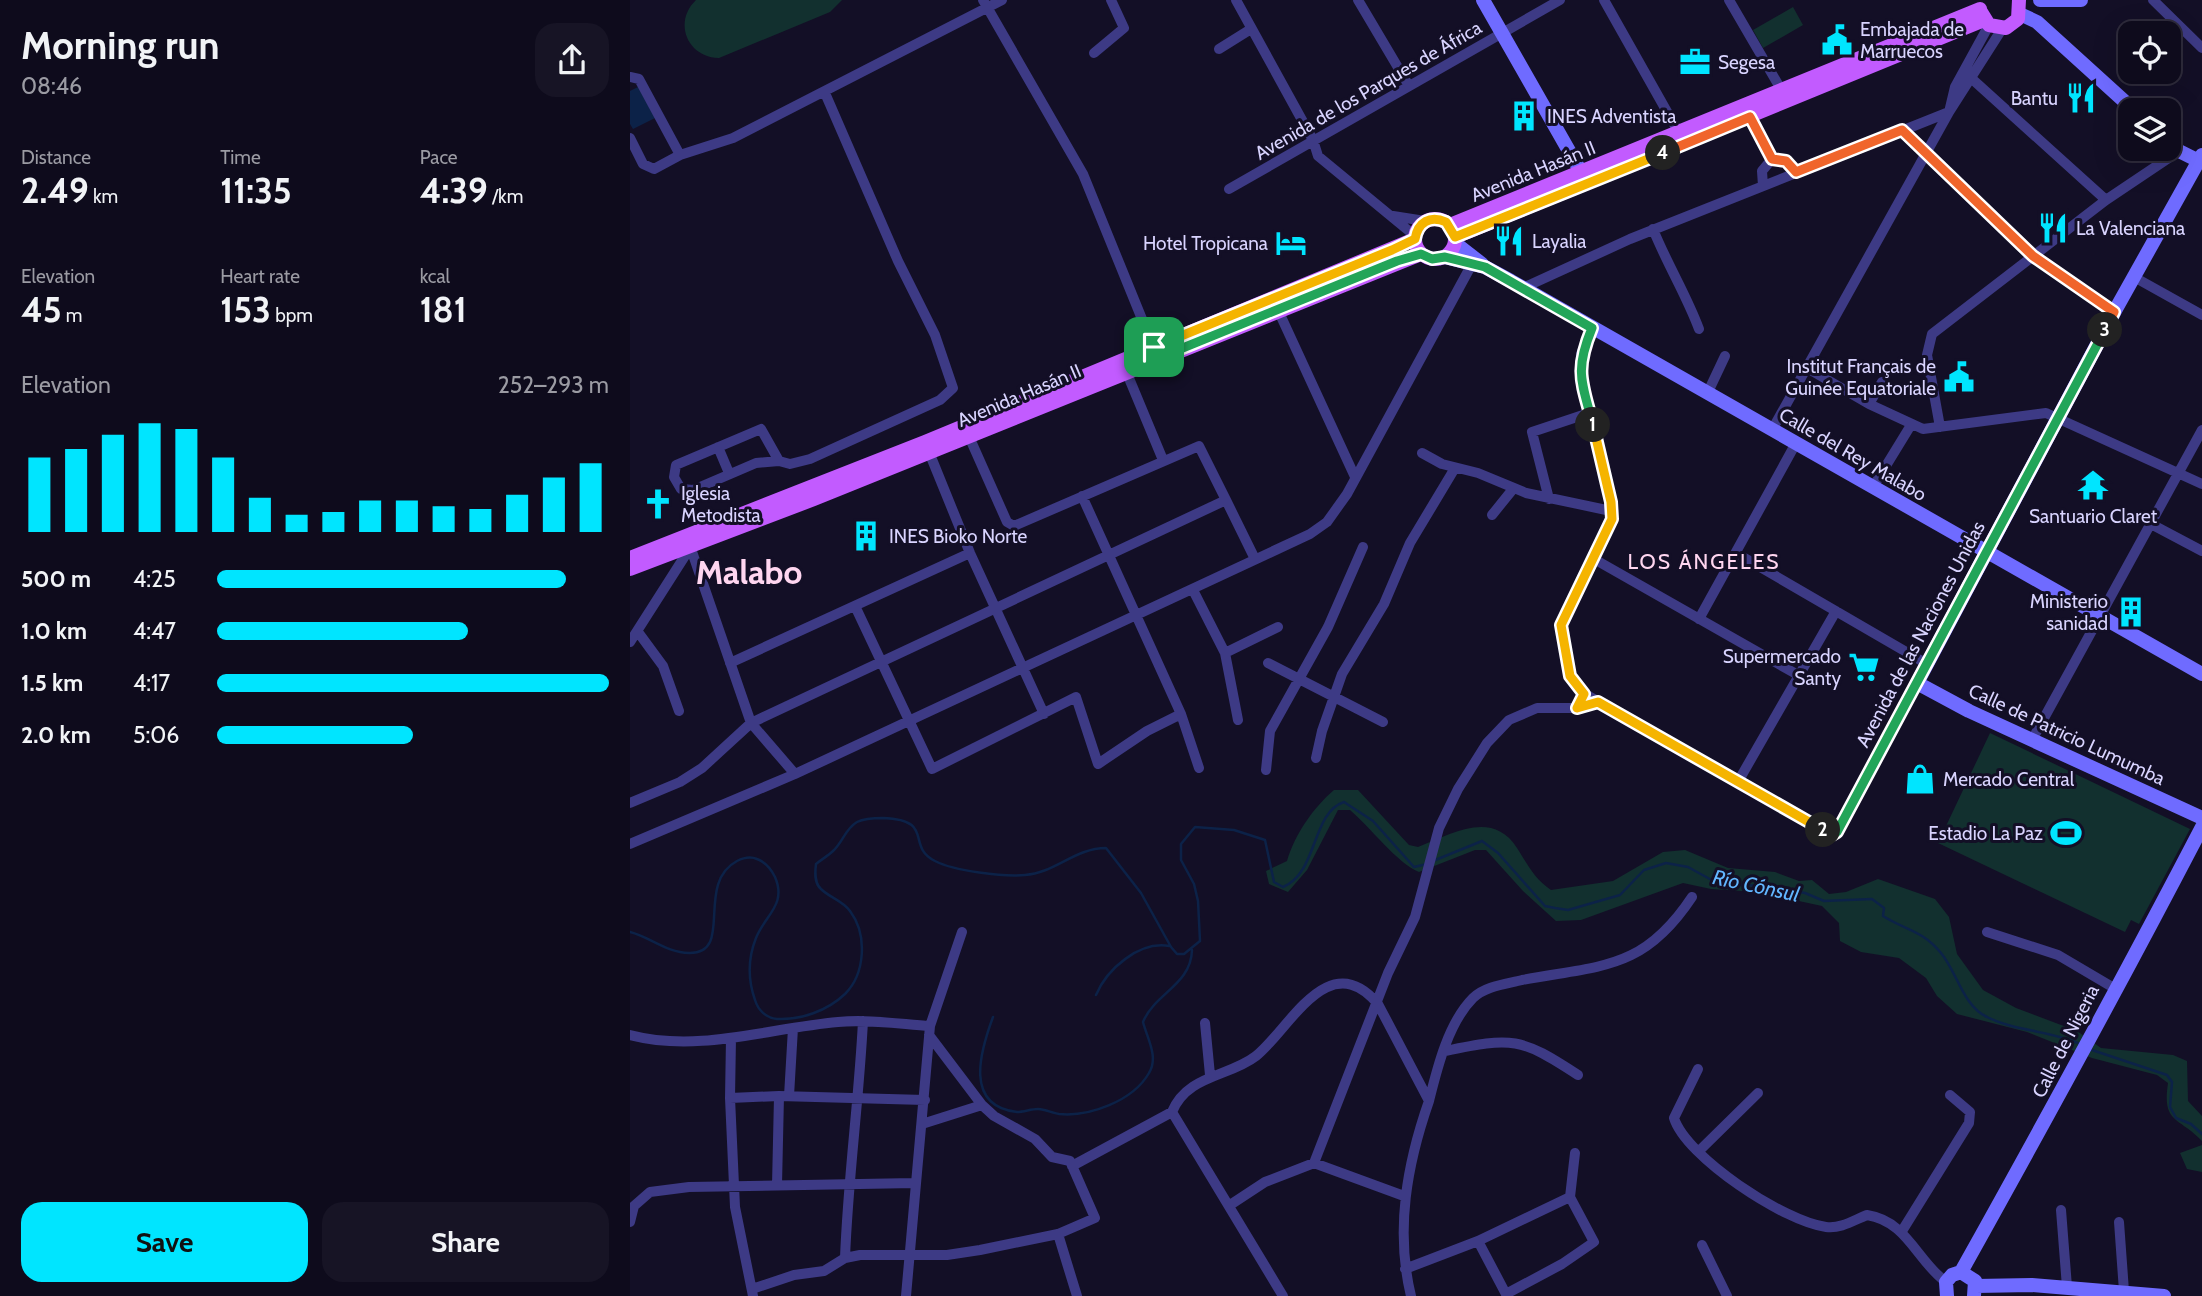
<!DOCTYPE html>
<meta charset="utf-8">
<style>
body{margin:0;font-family:Cabin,sans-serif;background:#171425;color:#f1f3f6;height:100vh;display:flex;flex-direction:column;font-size:26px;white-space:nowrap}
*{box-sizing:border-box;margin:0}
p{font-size:23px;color:#9b9ba3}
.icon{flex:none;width:38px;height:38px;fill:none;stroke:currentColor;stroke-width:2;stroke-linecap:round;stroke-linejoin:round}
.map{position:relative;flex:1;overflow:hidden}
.sheet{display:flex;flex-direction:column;background:#0e0b1c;width:630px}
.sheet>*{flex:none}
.tools{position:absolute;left:1488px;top:21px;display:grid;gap:14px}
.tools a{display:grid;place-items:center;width:63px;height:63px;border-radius:14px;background:#0e0b1c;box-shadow:0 7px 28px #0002,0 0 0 2px #2e2b3b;font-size:35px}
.pin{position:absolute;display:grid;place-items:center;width:60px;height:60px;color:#fff;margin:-30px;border-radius:14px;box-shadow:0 4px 10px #0006}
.km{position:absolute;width:35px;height:35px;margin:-18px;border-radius:50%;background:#222;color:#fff;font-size:19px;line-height:35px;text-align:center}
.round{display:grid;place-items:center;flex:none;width:74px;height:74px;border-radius:21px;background:#171425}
.head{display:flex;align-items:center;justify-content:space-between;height:119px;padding:0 21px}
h1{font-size:38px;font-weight:800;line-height:52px}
.stats{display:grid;grid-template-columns:repeat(3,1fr);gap:10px;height:119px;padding:7px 21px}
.stats div{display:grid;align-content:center}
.stats b{font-size:35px;font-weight:800}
.stats small{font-size:19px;font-weight:400}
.stats p{font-size:19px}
.chart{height:196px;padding:14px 21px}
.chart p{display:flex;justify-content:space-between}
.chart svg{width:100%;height:126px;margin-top:7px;stroke:#00e5ff;stroke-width:6}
.action{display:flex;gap:14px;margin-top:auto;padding:14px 21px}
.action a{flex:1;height:80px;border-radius:21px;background:#00e5ff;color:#111;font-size:28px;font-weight:800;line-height:80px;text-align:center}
.action a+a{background:#171425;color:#f1f3f6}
ul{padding:0 21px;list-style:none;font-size:23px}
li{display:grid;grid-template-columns:112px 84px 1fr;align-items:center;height:52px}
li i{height:18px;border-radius:9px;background:#00e5ff}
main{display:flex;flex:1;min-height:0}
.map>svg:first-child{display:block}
.green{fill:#12302f}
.water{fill:#0c2248}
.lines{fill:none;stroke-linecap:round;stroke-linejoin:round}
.stream{stroke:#0c2248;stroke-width:2.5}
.street{stroke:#3d3a85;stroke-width:10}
.secondary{stroke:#6f6bff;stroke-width:14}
.primary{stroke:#c25bff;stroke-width:14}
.split-1-casing{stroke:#fff;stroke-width:14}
.split-2-casing{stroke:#fff;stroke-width:14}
.split-3-casing{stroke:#fff;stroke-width:14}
.split-4-casing{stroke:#fff;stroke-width:14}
.split-5-casing{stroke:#fff;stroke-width:14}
.split-1{stroke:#22a559;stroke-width:9}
.split-2{stroke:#f5b400;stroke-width:9}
.split-3{stroke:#22a559;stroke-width:9}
.split-4{stroke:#f0652b;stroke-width:9}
.split-5{stroke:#f5b400;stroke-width:9}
.labels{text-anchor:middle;stroke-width:6;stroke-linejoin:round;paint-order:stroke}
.poi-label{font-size:19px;fill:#d9d4ff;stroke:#130f26;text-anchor:start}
.street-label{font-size:19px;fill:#d9d4ff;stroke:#130f26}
.neighbourhood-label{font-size:21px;letter-spacing:2px;fill:#ffd6f0;stroke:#130f26}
.water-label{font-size:21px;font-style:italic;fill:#62b6ff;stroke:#130f26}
.town-label{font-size:33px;font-weight:bold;fill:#ffd6f0;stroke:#130f26}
</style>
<main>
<section class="sheet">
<div class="head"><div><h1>Morning run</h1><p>08:46</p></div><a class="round"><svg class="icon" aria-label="share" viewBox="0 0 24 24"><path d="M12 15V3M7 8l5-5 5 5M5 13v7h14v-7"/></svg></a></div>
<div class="stats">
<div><p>Distance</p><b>2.49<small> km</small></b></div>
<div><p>Time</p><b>11:35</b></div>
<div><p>Pace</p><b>4:39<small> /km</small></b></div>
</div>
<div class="stats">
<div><p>Elevation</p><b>45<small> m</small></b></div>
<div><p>Heart rate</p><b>153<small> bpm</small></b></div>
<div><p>kcal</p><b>181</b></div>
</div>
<div class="chart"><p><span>Elevation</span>252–293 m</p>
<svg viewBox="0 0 160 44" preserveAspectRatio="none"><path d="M5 44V18M15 44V15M25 44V10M35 44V6M45 44V8M55 44V18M65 44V32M75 44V38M85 44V37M95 44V33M105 44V33M115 44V35M125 44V36M135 44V31M145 44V25M155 44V20"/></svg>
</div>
<ul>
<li><b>500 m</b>4:25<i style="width:89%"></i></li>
<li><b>1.0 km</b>4:47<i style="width:64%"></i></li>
<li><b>1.5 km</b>4:17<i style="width:100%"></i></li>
<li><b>2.0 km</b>5:06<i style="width:50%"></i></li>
</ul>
<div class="action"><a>Save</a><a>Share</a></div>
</section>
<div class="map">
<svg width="1572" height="1296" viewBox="0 0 1572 1296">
<rect width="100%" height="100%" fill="#130f26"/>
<path class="green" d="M66 0H212L200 12 89 58C57 57 43 22 66 0Z
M1163 7 1173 25 1133 48 1123 30Z
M1360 733 1560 829 1509 924 1501 920 1495 932 1308 843Z
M704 790H728L779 845 788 847C822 834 862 809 887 848 898 865 904 878 921 890L983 881 1033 852 1055 850 1098 868 1145 872 1169 881 1182 880 1199 894 1216 892 1248 879 1305 899 1319 917 1327 954 1353 990 1386 1008 1447 1031 1471 1048 1543 1055 1557 1061 1558 1101 1572 1116V1141C1548 1116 1532 1124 1538 1083L1527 1075 1462 1058 1397 1032 1327 1014 1307 996 1296 978 1269 958 1231 952 1210 941 1209 923 1192 906 1127 892 1081 889 1053 883 951 920 926 921 893 891 856 850H845L789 872C767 863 740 827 720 810H708L677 870 658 892 639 884 636 871 657 861C665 834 683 808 704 790Z
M1572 1145V1172L1557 1169 1550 1153Z"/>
<path class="water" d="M8 87 25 118 3 129 0 124V91Z"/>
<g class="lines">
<path class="stream" d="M803 861 852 841 868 853 915 906 925 908 938 910 990 895 1014 870 1036 863 1058 867 1087 883 1143 887 1175 893 1194 901 1242 899 1254 908 1253 916C1275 930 1292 930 1311 953 1327 972 1333 1006 1357 1017 1384 1031 1423 1031 1450 1044
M0 932C20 937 37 953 59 953 105 954 64 884 107 861 113 858 120 856 127 859 135 862 141 869 145 877 157 905 135 915 126 938 118 958 118 980 125 1000 128 1010 136 1018 147 1019 171 1020 197 1011 215 994 235 974 238 935 220 911 212 900 200 898 191 889 184 883 185 872 186 864 192 859 198 856 203 851 213 842 215 829 227 822 235 818 245 818 253 818 306 820 275 846 305 861 324 871 374 877 395 875 425 873 445 848 476 848L511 893 541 947 547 954H554L570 941 568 901 564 884 551 860V844L565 827 604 830 635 840 644 882 653 887C688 873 681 813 714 802L743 821 784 867 797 864
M466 995C477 969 509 941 539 946
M363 1017C350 1052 334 1106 387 1112 394 1112 401 1109 408 1109 415 1109 422 1113 429 1114 459 1117 503 1101 519 1073 529 1057 517 1038 513 1022 525 993 561 985 562 950
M1459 1049 1537 1075 1542 1082 1540 1107 1546 1118 1561 1124 1572 1134"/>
<path class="street" d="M353 0 453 174 525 351
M606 0 683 140 688 156 785 236
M728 0 779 86
M974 0 1049 133
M1099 0 1152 91
M1523 0 1572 48
M589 49 621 29
M464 53 494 28 481 0
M0 77 9 79 50 155
M1341 78 1476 200
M1320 108 1325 87 1359 25
M1120 117 1142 159
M1272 130 1403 256 1484 312
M0 138 13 164 24 169 50 155 103 138 372 0
M1133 186 1132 171 1142 159 1156 161 1166 172
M599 189 930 0
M763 216 795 221
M1023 229C1037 264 1056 294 1069 329
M1504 277 1572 315
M893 288 1000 239 1319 112
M648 310 725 477
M962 328 951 354 950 380 973 465 982 516 931 625 940 676 950 691 1202 835 1207 833 1287 683
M1177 368 1239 404 1293 429 1416 413 1572 484
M496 371 533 460
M1078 392 1095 356
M1239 404 1252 382
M1310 427 1297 355 1302 334 1476 200 1549 151
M1142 430 1319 112 1372 29
M337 432 377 522 384 526 569 446 596 500
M88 447 99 473
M299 452 340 553 414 714
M792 453 812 464 848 473 896 493 981 511
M149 461 131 429 46 465 44 477 51 489 63 490 126 463 149 461 160 464 180 459 310 400 323 388 305 335 268 261 195 93
M1243 487 1281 425
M452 496 551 714 569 768
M919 499 902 432 959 413
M862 515 883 489
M1521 524 1572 551
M59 543 121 723 165 774 680 534 697 522 717 494 842 264
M1106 553 1297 664
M964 559 1168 675
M563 590 595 653 608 720
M225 606 302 769 446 697 468 764 517 731 551 714
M1069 619 1166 443
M8 632 33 666 49 711
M0 642 60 548
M595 653 648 627
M100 663 340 553
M638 663 753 722
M1402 740 1572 430
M686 758 692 731 712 674 754 604 780 543 825 468
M636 770 640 731 698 627 733 547
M1109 780 1206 611
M0 803 50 782 72 768 121 723 596 500 625 559
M0 844 165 774
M1357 932 1428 955 1484 988
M575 1023 580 1075
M0 1035C69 1053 139 1028 208 1022 238 1019 270 1024 300 1026
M101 1038 100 1098 105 1207 123 1296
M815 1051C883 1037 890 1037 948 1075
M1068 1069 1044 1118C1056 1157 1155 1222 1196 1227 1211 1229 1224 1220 1237 1215 1277 1221 1287 1261 1316 1282
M159 1096 163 1028
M100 1098 149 1096 295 1100
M799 1101C807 1069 818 1023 843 998 855 986 876 984 892 980 971 965 1013 971 1062 897
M542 1112 653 1296
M292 1124 352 1105
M1069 1151 1128 1093
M684 1163 758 973 785 917 809 828 828 789 857 743 879 720 907 708H947L968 702
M442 1166 542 1112C557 1075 599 1077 626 1056 660 1029 698 945 748 1004L799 1101C777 1164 765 1230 781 1296
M147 1185 149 1096
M600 1205 635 1182 684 1163 774 1196
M1431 1210 1437 1287
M0 1222 4 1206 20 1192 59 1187 285 1183
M1489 1222 1494 1291
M1272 1231 1339 1123 1340 1112 1320 1095
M428 1234 447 1296
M848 1241 877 1296
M1072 1245 1097 1296
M215 1258C218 1178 229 1100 233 1021
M775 1269 848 1241 940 1197 945 1153
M122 1289 164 1275 194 1271 215 1258 230 1255H317L350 1250 428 1234 465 1218 440 1161 422 1157 405 1139 364 1116 352 1105 299 1035
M876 1294 932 1264 964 1242 940 1197
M276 1296 300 1026 332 932"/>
<path class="secondary" d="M853 0 951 172
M1410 0H1451
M1390 14 1407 22 1504 110
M1538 142 1549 151 1569 161
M1572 155 1487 307 1287 683 1339 711 1572 818
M825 243 852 264
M815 257 855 267 881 281 1572 674
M1331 1272C1413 1125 1494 977 1572 827
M1346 1286 1402 1285 1534 1296
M1317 1296 1316 1282 1322 1275 1331 1272 1345 1281 1344 1296"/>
<path class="primary" d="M1351 12 1359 25 1376 28 1388 19 1389 0
M785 239a20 20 0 1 1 40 0a20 20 0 1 1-40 0Z
M820 225 1350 9
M825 237 1354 20
M0 558 295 442 785 239
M0 569 184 499 791 254"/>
</g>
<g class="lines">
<g class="split-1-casing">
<path id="split-1" d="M524 347 528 358 767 261 791 254 802 259 815 257 855 267 962 328C944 372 952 382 963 425"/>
</g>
<g class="split-2-casing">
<path id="split-2" d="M963 425 981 502 982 519 931 625 940 676 954 694 947 708 968 702 1193 830"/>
</g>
<g class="split-3-casing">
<path id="split-3" d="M1193 830 1202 835 1207 832 1475 330"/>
</g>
<g class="split-4-casing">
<path id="split-4" d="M1033 153 1120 117 1142 159 1156 161 1166 172 1272 130 1403 256 1484 312 1475 330"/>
</g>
<g class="split-5-casing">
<path id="split-5" d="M524 347 762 250 785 239C788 222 800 215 816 222L825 237 1033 153"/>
</g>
<use href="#split-1" class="split-1"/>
<use href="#split-2" class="split-2"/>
<use href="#split-3" class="split-3"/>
<use href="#split-4" class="split-4"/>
<use href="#split-5" class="split-5"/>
</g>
<defs>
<g id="civic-bare" transform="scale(2.415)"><path d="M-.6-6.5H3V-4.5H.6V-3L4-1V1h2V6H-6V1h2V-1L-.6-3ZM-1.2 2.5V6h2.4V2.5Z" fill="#00e5ff" stroke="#130f26" stroke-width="2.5" paint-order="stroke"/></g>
<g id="office-bare" transform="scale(2.415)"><path d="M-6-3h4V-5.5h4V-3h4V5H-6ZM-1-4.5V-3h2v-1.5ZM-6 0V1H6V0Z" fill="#00e5ff" stroke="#130f26" stroke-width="2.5" paint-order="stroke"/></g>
<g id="restaurant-bare" transform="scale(2.415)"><path d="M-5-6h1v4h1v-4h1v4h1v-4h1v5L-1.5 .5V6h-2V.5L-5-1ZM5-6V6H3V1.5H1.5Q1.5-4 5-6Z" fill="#00e5ff" stroke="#130f26" stroke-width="2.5" paint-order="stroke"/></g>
<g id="building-bare" transform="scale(2.415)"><path d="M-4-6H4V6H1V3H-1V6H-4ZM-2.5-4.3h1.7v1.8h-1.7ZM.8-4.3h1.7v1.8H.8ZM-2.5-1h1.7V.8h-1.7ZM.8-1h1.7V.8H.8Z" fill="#00e5ff" stroke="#130f26" stroke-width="2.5" paint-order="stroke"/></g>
<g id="hotel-bare" transform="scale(2.415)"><path d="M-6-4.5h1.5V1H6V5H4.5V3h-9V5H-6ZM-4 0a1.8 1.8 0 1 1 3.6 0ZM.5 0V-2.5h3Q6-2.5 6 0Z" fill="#00e5ff" stroke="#130f26" stroke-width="2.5" paint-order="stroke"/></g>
<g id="temple-bare" transform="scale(2.415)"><path d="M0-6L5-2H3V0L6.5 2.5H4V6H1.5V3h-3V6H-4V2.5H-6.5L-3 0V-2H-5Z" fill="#00e5ff" stroke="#130f26" stroke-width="2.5" paint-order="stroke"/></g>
<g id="church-bare" transform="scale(2.415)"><path d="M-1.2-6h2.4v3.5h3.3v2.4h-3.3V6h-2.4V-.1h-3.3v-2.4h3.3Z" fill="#00e5ff" stroke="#130f26" stroke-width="2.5" paint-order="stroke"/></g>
<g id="supermarket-bare" transform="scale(2.415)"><path d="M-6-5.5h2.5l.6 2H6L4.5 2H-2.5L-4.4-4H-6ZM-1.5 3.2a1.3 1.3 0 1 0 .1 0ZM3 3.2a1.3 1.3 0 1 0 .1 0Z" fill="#00e5ff" stroke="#130f26" stroke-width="2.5" paint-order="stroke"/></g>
<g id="shop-bare" transform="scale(2.415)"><path d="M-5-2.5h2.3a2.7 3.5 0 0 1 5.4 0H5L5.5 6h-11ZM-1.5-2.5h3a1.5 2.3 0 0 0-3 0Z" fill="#00e5ff" stroke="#130f26" stroke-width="2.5" paint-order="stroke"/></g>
<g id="stadium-bare" transform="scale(2.415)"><path d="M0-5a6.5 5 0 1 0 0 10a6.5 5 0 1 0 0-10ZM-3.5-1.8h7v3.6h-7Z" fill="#00e5ff" stroke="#130f26" stroke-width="2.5" paint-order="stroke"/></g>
</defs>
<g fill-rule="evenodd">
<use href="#civic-bare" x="1207" y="40"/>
<use href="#office-bare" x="1065" y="62"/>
<use href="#restaurant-bare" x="1451" y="98"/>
<use href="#building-bare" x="894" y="116"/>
<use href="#restaurant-bare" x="1423" y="228"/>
<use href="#restaurant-bare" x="879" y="241"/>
<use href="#hotel-bare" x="661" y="243"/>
<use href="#civic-bare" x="1329" y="377"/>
<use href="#temple-bare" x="1463" y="485"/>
<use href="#church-bare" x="28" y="504"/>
<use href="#building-bare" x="236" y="536"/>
<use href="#building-bare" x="1501" y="612"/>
<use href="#supermarket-bare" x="1234" y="667"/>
<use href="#shop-bare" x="1290" y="779"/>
<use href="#stadium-bare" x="1436" y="833"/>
</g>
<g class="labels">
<g class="poi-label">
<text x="1230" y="36">Embajada de<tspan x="1230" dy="22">Marruecos</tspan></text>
<text x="1088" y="69">Segesa</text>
<text x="1428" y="105" text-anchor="end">Bantu</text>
<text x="917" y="123">INES Adventista</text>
<text x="1446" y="235">La Valenciana</text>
<text x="902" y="248">Layalia</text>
<text x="638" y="250" text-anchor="end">Hotel Tropicana</text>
<text x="1306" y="373" text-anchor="end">Institut Français de<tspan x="1306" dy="22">Guinée Equatoriale</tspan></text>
<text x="51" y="500">Iglesia<tspan x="51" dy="22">Metodista</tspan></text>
<text x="1463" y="523" text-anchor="middle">Santuario Claret</text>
<text x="259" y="543">INES Bioko Norte</text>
<text x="1478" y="608" text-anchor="end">Ministerio<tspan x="1478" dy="22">sanidad</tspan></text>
<text x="1211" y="663" text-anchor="end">Supermercado<tspan x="1211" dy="22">Santy</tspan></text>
<text x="1313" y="786">Mercado Central</text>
<text x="1413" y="840" text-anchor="end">Estadio La Paz</text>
</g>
<g class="street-label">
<text transform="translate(738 90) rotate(-30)" y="7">Avenida de los Parques de África</text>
<text transform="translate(903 171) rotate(-22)" y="7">Avenida Hasán II</text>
<text transform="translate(389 395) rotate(-23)" y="7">Avenida Hasán II</text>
<text transform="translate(1223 454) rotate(30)" y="7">Calle del Rey Malabo</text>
<text transform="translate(1290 634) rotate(-62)" y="7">Avenida de las Naciones Unidas</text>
<text transform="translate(1437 734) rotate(25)" y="7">Calle de Patricio Lumumba</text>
<text transform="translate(1435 1041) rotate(-63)" y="7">Calle de Nigeria</text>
</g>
<g class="neighbourhood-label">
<text x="1074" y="569">LOS ÁNGELES</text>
</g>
<g class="water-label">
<text transform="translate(1126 886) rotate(12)" y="7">Río Cónsul</text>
</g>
<g class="town-label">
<text x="119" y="584">Malabo</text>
</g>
</g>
</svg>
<div class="tools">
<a><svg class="icon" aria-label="locate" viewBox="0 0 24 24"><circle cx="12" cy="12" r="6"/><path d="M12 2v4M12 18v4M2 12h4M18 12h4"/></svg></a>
<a><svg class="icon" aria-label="layers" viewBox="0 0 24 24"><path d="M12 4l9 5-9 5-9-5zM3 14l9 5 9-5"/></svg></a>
</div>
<div class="pin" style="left:524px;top:347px;background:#1e9e55"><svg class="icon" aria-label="arrive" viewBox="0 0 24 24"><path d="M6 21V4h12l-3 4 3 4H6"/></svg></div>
<b class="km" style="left:963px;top:425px">1</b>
<b class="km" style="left:1193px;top:830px">2</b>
<b class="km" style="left:1475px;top:330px">3</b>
<b class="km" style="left:1033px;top:153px">4</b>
</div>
</main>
